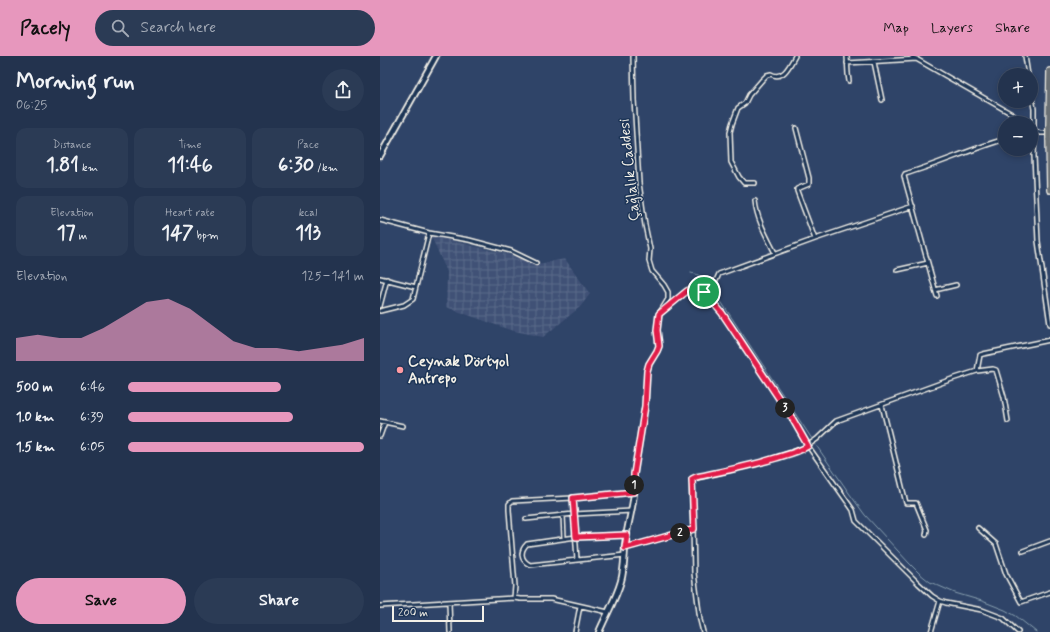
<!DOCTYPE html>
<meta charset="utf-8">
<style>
body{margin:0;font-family:Mynerve,sans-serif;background:#2b3b55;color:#f1f3f6;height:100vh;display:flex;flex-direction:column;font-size:15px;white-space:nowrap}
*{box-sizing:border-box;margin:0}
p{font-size:13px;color:#a3aab6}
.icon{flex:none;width:22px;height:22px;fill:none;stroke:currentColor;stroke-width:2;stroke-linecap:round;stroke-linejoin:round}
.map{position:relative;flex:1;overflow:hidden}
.panel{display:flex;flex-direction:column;background:#23334e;width:380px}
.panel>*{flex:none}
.buttons{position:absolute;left:618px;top:12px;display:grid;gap:8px}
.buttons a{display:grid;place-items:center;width:40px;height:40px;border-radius:50%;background:#23334e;box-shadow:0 2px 6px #0003,0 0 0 1px #404e66;font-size:20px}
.scale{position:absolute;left:12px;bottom:10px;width:92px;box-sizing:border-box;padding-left:4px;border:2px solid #f4f1e8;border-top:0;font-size:11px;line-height:14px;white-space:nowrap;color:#f4f1e8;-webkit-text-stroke:3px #1d3557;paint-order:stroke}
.pin{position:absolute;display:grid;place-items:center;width:34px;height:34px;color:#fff;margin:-17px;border:2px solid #fff;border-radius:50%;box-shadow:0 1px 4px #0007}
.km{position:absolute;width:20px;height:20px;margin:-10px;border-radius:50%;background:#222;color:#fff;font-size:11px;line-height:20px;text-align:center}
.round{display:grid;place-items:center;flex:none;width:42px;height:42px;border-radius:21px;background:#2b3b55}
.head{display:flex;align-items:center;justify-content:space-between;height:68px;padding:0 16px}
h1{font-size:22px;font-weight:700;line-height:30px}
.figures{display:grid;grid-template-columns:repeat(3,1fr);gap:6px;height:68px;padding:4px 16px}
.figures div{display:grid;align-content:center;border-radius:10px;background:#2b3b55;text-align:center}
.figures b{font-size:20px;font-weight:700}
.figures small{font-size:11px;font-weight:400}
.figures p{font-size:11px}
.chart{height:112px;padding:8px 16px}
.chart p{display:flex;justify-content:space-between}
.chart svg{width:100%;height:72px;margin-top:4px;fill:#e797bd;opacity:.7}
.action{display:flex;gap:8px;margin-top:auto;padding:8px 16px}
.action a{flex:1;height:46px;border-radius:24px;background:#e797bd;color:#111;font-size:16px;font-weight:700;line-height:46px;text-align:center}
.action a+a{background:#2b3b55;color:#f1f3f6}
ul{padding:0 16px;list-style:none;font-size:13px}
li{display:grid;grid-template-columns:64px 48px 1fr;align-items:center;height:30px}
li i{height:10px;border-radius:5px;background:#e797bd}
header{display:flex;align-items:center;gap:24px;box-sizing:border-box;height:56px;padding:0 20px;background:#e797bd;color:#111}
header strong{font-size:19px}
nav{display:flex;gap:22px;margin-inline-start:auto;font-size:14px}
.search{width:280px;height:36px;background:#2b3b55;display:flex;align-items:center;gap:10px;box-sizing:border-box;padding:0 14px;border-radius:22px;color:#a3aab6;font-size:15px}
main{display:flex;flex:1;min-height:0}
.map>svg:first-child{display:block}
.industrial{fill:url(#industrial-grid)}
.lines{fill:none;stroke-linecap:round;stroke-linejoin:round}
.stream{stroke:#89a0b0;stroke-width:1}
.street-casing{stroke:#f4f1e8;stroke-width:6}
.secondary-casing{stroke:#f4f1e8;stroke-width:8}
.highway-casing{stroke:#f4f1e8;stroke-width:8}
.street{stroke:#1d3557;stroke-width:3}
.secondary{stroke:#1d3557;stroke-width:4.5}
.highway{stroke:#6a7074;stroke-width:5.5}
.highway-bridge-casing{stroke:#f4f1e8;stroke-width:8;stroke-linecap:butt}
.highway-bridge{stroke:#6a7074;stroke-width:5.5}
.route-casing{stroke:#fff;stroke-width:8}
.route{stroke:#e11d48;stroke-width:5}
.poi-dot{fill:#ff9aa2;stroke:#1d3557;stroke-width:1.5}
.labels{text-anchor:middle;stroke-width:3;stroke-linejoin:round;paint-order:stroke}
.street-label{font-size:15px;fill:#f4f1e8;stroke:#1d3557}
.poi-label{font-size:15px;font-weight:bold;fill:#f4f1e8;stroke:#1d3557;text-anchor:start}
</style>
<header>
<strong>Pacely</strong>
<div class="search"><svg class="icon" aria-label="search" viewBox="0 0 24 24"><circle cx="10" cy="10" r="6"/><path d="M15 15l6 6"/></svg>Search here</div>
<nav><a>Map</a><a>Layers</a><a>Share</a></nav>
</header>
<main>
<section class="panel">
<div class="head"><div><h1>Morning run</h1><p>06:25</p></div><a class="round"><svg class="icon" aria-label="share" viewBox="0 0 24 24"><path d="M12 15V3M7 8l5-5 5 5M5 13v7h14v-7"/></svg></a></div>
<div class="figures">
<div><p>Distance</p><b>1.81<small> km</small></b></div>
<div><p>Time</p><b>11:46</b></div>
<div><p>Pace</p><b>6:30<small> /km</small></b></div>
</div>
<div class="figures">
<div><p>Elevation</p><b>17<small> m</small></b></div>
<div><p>Heart rate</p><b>147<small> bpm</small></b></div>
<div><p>kcal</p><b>113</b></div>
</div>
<div class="chart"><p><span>Elevation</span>125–141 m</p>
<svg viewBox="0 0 160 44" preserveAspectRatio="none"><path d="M0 44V30L10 28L20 30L30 30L40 24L50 16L60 8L70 6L80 12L90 22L100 32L110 36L120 36L130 38L140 36L150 34L160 30V44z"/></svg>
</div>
<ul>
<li><b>500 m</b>6:46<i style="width:65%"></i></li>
<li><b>1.0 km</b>6:39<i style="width:70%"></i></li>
<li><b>1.5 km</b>6:05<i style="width:100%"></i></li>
</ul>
<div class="action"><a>Save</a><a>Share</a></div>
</section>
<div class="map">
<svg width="670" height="576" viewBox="0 0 670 576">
<defs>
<pattern id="industrial-grid" width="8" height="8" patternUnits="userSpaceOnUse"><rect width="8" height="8" fill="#405176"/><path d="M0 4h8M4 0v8" fill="none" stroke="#5c6a8a"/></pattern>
</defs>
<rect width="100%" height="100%" fill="#2f4468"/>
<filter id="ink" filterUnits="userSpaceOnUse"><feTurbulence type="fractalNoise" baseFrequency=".025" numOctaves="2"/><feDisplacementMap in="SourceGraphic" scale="8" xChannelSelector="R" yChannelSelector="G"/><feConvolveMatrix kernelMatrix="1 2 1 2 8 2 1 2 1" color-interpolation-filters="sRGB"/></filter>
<g filter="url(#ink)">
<path class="industrial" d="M51 180 143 202 158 208 185 203 210 238 200 251 163 281 130 274 66 251 67 216Z"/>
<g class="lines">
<path class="stream" d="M311 217C320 218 324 223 330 230
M332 232 436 389 469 437 485 459 529 507 539 517 550 526 575 537 602 545 625 554 636 560 656 576"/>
<g class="street-casing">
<path id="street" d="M467 0 468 18 469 25
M531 0 632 58 643 67
M645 0 648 19
M494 6 502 44
M467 7 537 3
M651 36 654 53V74
M416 72 429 122V128L417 133V135L435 183
M651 73 660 77H669
M651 76 655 75 654 100 658 185 670 268
M375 127H364L359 121 351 106 350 76 352 68 358 52 365 47 369 39 382 24 387 19 391 18C403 25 410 9 415 0
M375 145C377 164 387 181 395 197
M0 164 49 177 89 184 131 195 156 207
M517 214 548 207
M0 222 36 231
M555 234 576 229
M324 236 342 257 354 274 412 362 428 390 473 454 476 465 538 527 552 540 560 545 566 547 602 554 623 562 638 576
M557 240 524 120 525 118C559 108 591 93 625 83
M0 250 7 223
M0 255 24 249 33 243 49 177
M281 257 307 235C314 232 318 233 324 236 331 231 336 227 339 218L435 183 533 150
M597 315 600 299 603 298 670 284
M502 349 526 447H536L547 474 546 479
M0 365 23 370
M0 380 5 366
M193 442 197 504
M183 459 184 482
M146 463 194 458 252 455
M598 472 616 488 626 518 641 546 670 536
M245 492 314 473
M643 495 670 485
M245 499 150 509C140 504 140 495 147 488L196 481 247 479
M134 542 135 530 129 454V448L132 445 193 442 254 436V418L265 350 267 315 269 308 277 295 279 290 277 274 279 258 288 243V236L284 229 272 215 269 205 270 193 265 169 259 127 254 43 253 0
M69 546 70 576
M0 550 134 542 140 543H171L228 556
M195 576 200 550
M323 576 320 564 314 517 312 423 377 408 424 392 437 383 456 365 572 323 597 315 613 313 616 314 624 341 628 365
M551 576 560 545"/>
</g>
<g class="secondary-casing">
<path id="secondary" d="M0 100 56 0
M219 576C226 559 236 543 241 525 245 511 244 496 246 482 248 467 253 452 254 436"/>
</g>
<g class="highway-casing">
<path id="highway" d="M669 71 670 15
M669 83 670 134"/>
</g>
<use href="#street" class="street"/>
<use href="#secondary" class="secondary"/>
<use href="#highway" class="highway"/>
<g class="highway-bridge-casing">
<path id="highway-bridge" d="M669 83V71"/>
</g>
<use href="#highway-bridge" class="highway-bridge"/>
</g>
</g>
<g class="lines" filter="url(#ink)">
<g class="route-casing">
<path id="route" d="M311 233H317L324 236 342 257 412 362 428 390C419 396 406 399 396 402 370 410 343 415 316 421L312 423 314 473 245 492 247 479 196 481 193 442 254 436V418L265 350 267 315 269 308 277 295 279 290 277 274 279 258 307 235Z"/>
</g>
<use href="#route" class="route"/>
</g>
<circle class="poi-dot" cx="20" cy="314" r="4"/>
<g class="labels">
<g class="street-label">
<text transform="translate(249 114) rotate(-96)" y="5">Çağlalık Caddesi</text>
</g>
<g class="poi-label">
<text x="28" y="310">Ceynak Dörtyol<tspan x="28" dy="17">Antrepo</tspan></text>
</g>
</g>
</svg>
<div class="buttons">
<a>+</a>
<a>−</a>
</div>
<div class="scale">200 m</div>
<div class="pin" style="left:324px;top:236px;background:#1e9e55"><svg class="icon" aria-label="arrive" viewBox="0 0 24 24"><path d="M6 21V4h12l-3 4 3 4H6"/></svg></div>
<b class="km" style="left:254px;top:429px">1</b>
<b class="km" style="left:300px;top:477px">2</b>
<b class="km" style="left:405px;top:352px">3</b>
</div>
</main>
